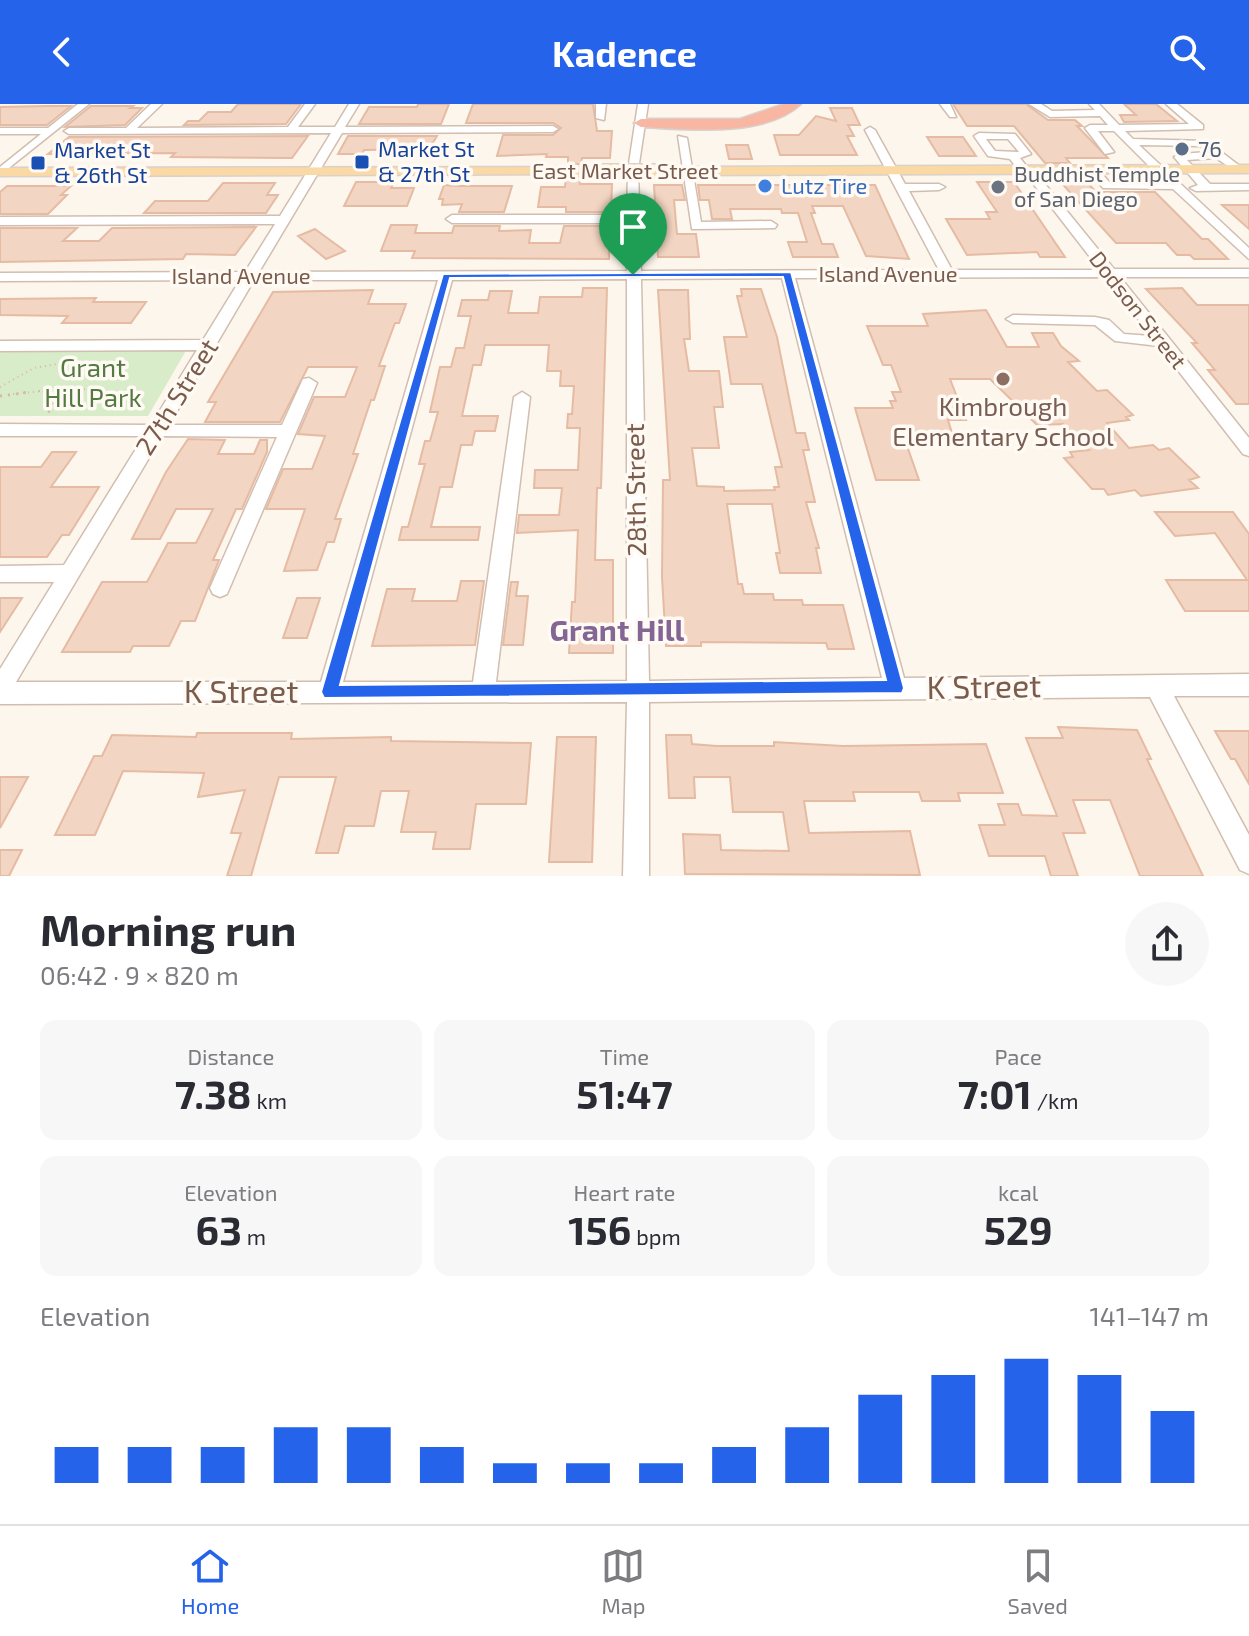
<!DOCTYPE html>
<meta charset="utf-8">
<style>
body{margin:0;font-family:"Exo 2",sans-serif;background:#f7f7f7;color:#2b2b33;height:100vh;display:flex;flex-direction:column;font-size:30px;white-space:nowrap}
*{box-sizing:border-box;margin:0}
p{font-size:26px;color:#7c7c81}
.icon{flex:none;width:44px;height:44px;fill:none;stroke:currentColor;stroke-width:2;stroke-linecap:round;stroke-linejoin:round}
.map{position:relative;height:772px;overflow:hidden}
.drawer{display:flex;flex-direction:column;background:#fff;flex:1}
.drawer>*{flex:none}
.pin{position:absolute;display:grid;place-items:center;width:68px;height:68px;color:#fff;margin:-82px -34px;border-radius:50% 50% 50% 0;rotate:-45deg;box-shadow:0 0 8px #0007}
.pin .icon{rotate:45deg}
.round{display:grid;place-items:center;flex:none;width:84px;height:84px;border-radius:42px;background:#f7f7f7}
.head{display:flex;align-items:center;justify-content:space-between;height:136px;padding:0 40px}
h1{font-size:44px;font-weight:700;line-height:60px}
.metrics{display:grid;grid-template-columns:repeat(3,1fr);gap:12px;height:136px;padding:8px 40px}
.metrics div{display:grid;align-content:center;border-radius:16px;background:#f7f7f7;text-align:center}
.metrics b{font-size:40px;font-weight:700}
.metrics small{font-size:22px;font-weight:400}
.metrics p{font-size:22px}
.chart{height:224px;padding:16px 40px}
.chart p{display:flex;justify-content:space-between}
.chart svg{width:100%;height:144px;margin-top:8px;stroke:#2563eb;stroke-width:6}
header{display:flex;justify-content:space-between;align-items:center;height:104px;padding:0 40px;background:#2563eb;color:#fff;font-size:36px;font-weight:700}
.menu{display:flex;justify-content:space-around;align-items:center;height:112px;border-top:2px solid #e1e1e2;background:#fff;font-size:22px;color:#7c7c81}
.menu a{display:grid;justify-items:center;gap:4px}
.menu .current{color:#2563eb}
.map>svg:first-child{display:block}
.green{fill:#d8ecc9}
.building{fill:#f3d5c3;stroke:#e6bba3;stroke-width:2}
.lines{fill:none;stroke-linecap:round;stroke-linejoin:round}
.minor-casing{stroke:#d1beb0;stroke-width:3}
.major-casing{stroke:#dad1cd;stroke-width:3}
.highway-casing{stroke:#dad1cd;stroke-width:3}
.path-far1{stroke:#d9b8a5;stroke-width:2;stroke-dasharray:1 4;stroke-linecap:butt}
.path{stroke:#d9b8a5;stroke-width:3;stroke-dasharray:2 6;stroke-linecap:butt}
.minor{fill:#fff;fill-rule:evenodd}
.major{fill:#fbd9a5;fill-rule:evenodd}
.highway{fill:#f7b7a3;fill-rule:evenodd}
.major-bridge-casing{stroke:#dad1cd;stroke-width:16;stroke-linecap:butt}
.major-bridge{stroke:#fbd9a5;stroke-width:14}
.route{fill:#2563eb;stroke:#fff;stroke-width:2;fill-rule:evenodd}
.service-dot{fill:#5c6f8a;stroke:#fffaf3;stroke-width:3}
.transit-dot{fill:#1a4fb4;stroke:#fffaf3;stroke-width:3}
.shop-dot{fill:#3f7fe0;stroke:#fffaf3;stroke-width:3}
.worship-dot{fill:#6b7280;stroke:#fffaf3;stroke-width:3}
.education-dot{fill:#8d6e63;stroke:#fffaf3;stroke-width:3}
.labels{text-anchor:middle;stroke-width:7;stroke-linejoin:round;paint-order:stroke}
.far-transit-label{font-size:22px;fill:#164399;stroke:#fffaf3;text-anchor:start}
.far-service-label{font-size:22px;fill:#4e5e75;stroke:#fffaf3;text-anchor:start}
.far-street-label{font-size:22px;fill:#7a5c4d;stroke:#fffaf3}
.far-worship-label{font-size:22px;fill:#5b616d;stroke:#fffaf3;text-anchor:start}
.far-shop-label{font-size:22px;fill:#366cbe;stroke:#fffaf3;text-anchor:start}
.park-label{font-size:26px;fill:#537a41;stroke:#fffaf3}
.street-label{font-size:26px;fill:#7a5c4d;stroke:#fffaf3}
.education-label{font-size:26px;fill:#785e54;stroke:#fffaf3}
.quarter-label{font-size:30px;font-weight:bold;fill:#846695;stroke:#fffaf3}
.near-street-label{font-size:32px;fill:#7a5c4d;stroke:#fffaf3}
</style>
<header><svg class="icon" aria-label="back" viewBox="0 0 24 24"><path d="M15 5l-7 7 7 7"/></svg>Kadence<svg class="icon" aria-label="search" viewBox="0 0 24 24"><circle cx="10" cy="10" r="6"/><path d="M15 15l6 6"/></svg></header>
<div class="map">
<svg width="1249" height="772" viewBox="0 0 1249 772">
<rect width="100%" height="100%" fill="#fdf6ec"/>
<path class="green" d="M187 245 148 312H0V246Z"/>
<path class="building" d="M238 0H301L286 20 184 21 188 17H199L208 8H231Z
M418 0H449L441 20H359L369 3H417Z
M473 0H593L597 27H612L610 54H582L581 60H568V53H546L547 50 497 52 503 31H553L561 24 553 19H466Z
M953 0H1026L1048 16H1075L1082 22H1077L1108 54H1066L1070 59H1045L1014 22H967Z
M1124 0H1156L1177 17 1124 18 1120 11H1136Z
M48 2H71L47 21H0V3Z
M91 2H133L130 4H142L125 21 65 23Z
M830 4H852L860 21H848L854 32H847L857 51H780L774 31H799L816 12 836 17Z
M308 32 292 54 171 53 175 49 48 50 69 33Z
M348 32H437L429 45 364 46 362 50H338Z
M927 33H963L976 52H939Z
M726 41H748L752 55H729Z
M566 73H580V80H612L611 108H566V103H538L541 83H565Z
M1056 73H1082L1096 88H1155L1202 135H1208L1228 155H1194L1190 151H1177L1166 139H1116Z
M356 78H394L391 84H414L407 102H344Z
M977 78H1014L1065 153H1040L1037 148 967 151 946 115H990L986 108H997Z
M223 79H275L267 91H278L266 109H144L155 97H208Z
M444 81 459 82H512L504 108H459L462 100 442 101 443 95H439Z
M654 81H682L685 96H674L677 130H696L699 153H658Z
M698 81H875L909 155 866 152 843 102H812L815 109H811L822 140H833L838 153H793L788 138H807L798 109H782L781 105H730L732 115H712L709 96H700Z
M7 82H71L61 91H67L48 110H0V88Z
M1222 101H1249V125Z
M391 121H417L415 129H452L454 122H500L499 127 531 126 529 139H560L564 122H610L609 155 412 154 415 147H381Z
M256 123 235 151 186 150 183 155 0 158V124H77L63 137H99L112 124Z
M315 125 319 128 345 147 326 155 298 132Z
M583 184H607L601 384H597L595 456H613V549H569L572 498H575L578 426 517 429 519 411H559L562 384H534L535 366H578L580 324H567L568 310H572L574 282H560L561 267H547L549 241H485L481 261H473L462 312H498L495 327H475L472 341H461L452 383H440L431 423H480L478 436H399L402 423H408L425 360H419L425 337H430L438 308H430L440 263H451L456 244H464L471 212H458L462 196H488L490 187H512L508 209H538L540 193H582Z
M1182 184 1197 201H1249V300H1236L1208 266H1215L1192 239H1197L1146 185Z
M741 185H761L777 233 796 329H805L809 346H803L815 398H806L819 444H816L821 469H780L776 449H780L772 400H727L738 480H742L744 490H773L774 496H802L803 501H843L854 545H828L826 539 701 538V542H666L662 473 663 376H670L658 186H688L690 235H684L689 267H719L723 303H714L719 344H692L697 382 724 383V387L775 386 774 383H779L775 363H782L762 280H731L724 233H747L737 192H742Z
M373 186 368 200H406L399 219H395L379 262H385L374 296H371L353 350H358L335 415H341L334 438H327L317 466 284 467 305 405H266L283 365H312L325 332 298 330 314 293H345L357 263H308L280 318H205L216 298H208L273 188Z
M96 194 93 198H146L131 219H62L68 212 0 211V195Z
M986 206 1007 243H1039L1032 229H1053L1061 242 1079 257 1068 258 1097 287 1107 286 1133 311 1126 313 1129 316 1107 319 1129 344 1153 341 1159 346 1169 344 1199 373 1189 376 1198 384 1141 392 1135 386 1108 391 1104 385H1092L1064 354 1073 353 1070 348 1089 346 1063 320 1037 321 990 275H950L966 316H948L952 329 906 339 919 376H876L855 304H893L890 297H896L892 288H901L891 261H883L867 222H928L923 210Z
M188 335 225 336 218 350H254L260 336H267V348L242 405H236L213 456H219L195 517H181L169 542H133L130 548H62L102 478H147L168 439H196L213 405H176L160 435H132L166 368Z
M52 348H76L51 383H99L69 431H62L47 453H0V363H41Z
M1155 408H1233L1249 430V507H1185L1166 476H1247L1215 429 1175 432Z
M461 477H484L475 541 372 542 387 485H415L412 497H457Z
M511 478H518L516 492H528L523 541H503Z
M0 494H22L0 528Z
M297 494H320L307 534H283Z
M1058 623 1137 626 1151 655H1147L1203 772H1140L1110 696H1073L1085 729H1063L1078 772H1051L1045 752H989L979 721H1005L998 700H1018L1022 711 1057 712 1026 634H1063Z
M1215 627H1249V680L1235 655H1231Z
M197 629H292L291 635 391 633V637L531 639 526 700H476L470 745H433L436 728H401L409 687H381L374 722H345L338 749H316L336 673H279L251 772H227L241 729H231L245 686 198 693 204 669 123 667 95 731H55L94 652H102L112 631 196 633Z
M666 631H691L692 640 717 642H774V638L843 642 986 640 1003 689H958L960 697H922L919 688H853L855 697H804L809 729 910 727 920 771 685 770 683 730 720 731 721 746 789 747 783 708H733L730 673H694L695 694H669Z
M557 633H596L592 758H549Z
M0 673H28L0 724Z
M0 746H22L9 772H0Z"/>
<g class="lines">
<g class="minor-casing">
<path id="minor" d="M78 0H89L0 71V63L41 30H0V24H48Z
M151 0H162L137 24 288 23 305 0H315L298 23H335L349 0H359L345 23 553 22 558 25 553 28 342 29 259 168 627 167V119H452L446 115 452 111H627L628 66 638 0H648L638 66 641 167 939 166 865 26 870 23 875 26 905 80H939L945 83 939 86 909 87 952 166H1100L1025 69 1020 68 1010 55 988 52 974 32 979 29 1015 30 1031 50 1020 54 1027 63 1032 64 1114 165H1249V173H1120L1249 334V352L1243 350 1159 242 1115 237 1095 221 1013 219 1006 215 1013 211 1095 213 1109 216 1124 230 1151 232 1106 173 795 174 904 574 1249 570V592H1174L1249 731V770L1240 766 1150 593 649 598V772H623L627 598 0 600V565L54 478H0V462L64 461 144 332H0V320L151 321 197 246 0 247V237L203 236 240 176 0 177V169L245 168 275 120 0 121V113L280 112 331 29 69 30 64 27 69 24H126ZM986 35H1008L1019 48 995 47ZM782 174 882 574 649 577 641 175ZM627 175V577L496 578 530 293 522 288 514 293 473 578H343L452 176ZM254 176H438L321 578H16L162 332 277 333 210 484 213 490 220 493 227 490 317 279 309 274 303 275 282 321H169Z
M596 0H606L604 16 596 14Z
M940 0H950L956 13H950Z
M1029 0H1041L1052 7 1095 6 1089 0H1099L1119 21 1189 20 1166 0H1177L1203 21V25L1125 27 1133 35 1207 37 1241 63V67L1237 68 1216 54 1187 56 1210 80H1249V86L1196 87 1190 84 1198 81 1174 53 1179 50 1209 48 1200 42 1139 41 1249 144V155L1173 85 1103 84 1088 66 1089 64H1097L1110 79H1166L1114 27H1098L1114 48 1105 50 1085 24 1090 21H1108L1100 12 1050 13Z
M678 32 687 34 701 118 771 117 777 121 775 124 692 125Z"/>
</g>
<g class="major-casing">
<path id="major" d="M1249 61V69L667 71 660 67 667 63Z
M602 63 609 67 607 70 0 72V64Z"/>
</g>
<g class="highway-casing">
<path id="highway" d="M784 0H801C765 34 687 25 641 23L634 19 641 15H740Z"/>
</g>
<path class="path-far1" d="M0 283 34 264 74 257
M39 287 91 285 77 290
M13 290 42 287 47 290"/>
<path class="path" d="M44 288 54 295 50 305
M0 292 30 288
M48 308 66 295 82 288"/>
<use href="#minor" class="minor"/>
<use href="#major" class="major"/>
<use href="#highway" class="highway"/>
<g class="major-bridge-casing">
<path id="major-bridge" d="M602 67H667"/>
</g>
<use href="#major-bridge" class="major-bridge"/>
</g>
<path class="route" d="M791 168 904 584 902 589 324 594 321 588 443 170ZM633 173H783L886 576 340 581 450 174Z"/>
<circle class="service-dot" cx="1182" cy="45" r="8"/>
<g class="transit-dot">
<rect x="354" y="50" width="16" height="16" rx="4"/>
<rect x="30" y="51" width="16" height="16" rx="4"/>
</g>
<circle class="shop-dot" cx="765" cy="82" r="8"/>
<circle class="worship-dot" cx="998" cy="83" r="8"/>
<circle class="education-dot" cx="1003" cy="275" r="8"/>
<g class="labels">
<g class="far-transit-label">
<text x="378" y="53">Market St<tspan x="378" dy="25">&amp; 27th St</tspan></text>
<text x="54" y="54">Market St<tspan x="54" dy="25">&amp; 26th St</tspan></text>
</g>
<g class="far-service-label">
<text x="1198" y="53">76</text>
</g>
<g class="far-street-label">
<text x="625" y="75">East Market Street</text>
<text x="888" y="178">Island Avenue</text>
<text x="241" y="180">Island Avenue</text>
<text transform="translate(1138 206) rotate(52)" y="8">Dodson Street</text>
</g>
<g class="far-worship-label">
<text x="1014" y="78">Buddhist Temple<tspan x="1014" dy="25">of San Diego</tspan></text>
</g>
<g class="far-shop-label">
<text x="781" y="90">Lutz Tire</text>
</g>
<g class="park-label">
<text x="93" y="273">Grant<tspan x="93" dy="30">Hill Park</tspan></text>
</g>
<g class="street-label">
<text transform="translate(177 293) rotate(-58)" y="9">27th Street</text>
<text transform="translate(636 386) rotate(-91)" y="9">28th Street</text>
</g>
<g class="education-label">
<text x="1003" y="312">Kimbrough<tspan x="1003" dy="30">Elementary School</tspan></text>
</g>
<g class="quarter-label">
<text x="617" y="537">Grant Hill</text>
</g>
<g class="near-street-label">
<text transform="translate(984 583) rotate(-1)" y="11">K Street</text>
<text x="241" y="599">K Street</text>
</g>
</g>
</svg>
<div class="pin" style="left:633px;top:171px;background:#1e9e55"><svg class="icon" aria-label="arrive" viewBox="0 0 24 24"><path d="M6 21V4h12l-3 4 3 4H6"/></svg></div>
</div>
<section class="drawer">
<div class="head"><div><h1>Morning run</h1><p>06:42 · 9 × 820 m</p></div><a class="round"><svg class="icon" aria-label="share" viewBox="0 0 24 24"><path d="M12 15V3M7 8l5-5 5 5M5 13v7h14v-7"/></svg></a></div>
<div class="metrics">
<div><p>Distance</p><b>7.38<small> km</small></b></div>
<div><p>Time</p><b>51:47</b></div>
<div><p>Pace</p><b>7:01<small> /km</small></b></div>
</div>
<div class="metrics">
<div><p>Elevation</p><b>63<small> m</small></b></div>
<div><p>Heart rate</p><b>156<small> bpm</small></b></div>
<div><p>kcal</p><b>529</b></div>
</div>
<div class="chart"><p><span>Elevation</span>141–147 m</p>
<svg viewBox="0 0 160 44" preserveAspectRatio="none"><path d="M5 44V33M15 44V33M25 44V33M35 44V27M45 44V27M55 44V33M65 44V38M75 44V38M85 44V38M95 44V33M105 44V27M115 44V17M125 44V11M135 44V6M145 44V11M155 44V22"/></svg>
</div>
</section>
<nav class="menu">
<a class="current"><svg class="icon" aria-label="home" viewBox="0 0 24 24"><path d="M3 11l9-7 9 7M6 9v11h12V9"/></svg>Home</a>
<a><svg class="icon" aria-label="map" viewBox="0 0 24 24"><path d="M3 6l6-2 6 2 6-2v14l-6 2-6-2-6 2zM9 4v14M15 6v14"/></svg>Map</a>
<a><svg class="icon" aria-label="saved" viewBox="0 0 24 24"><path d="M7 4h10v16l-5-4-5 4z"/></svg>Saved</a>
</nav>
